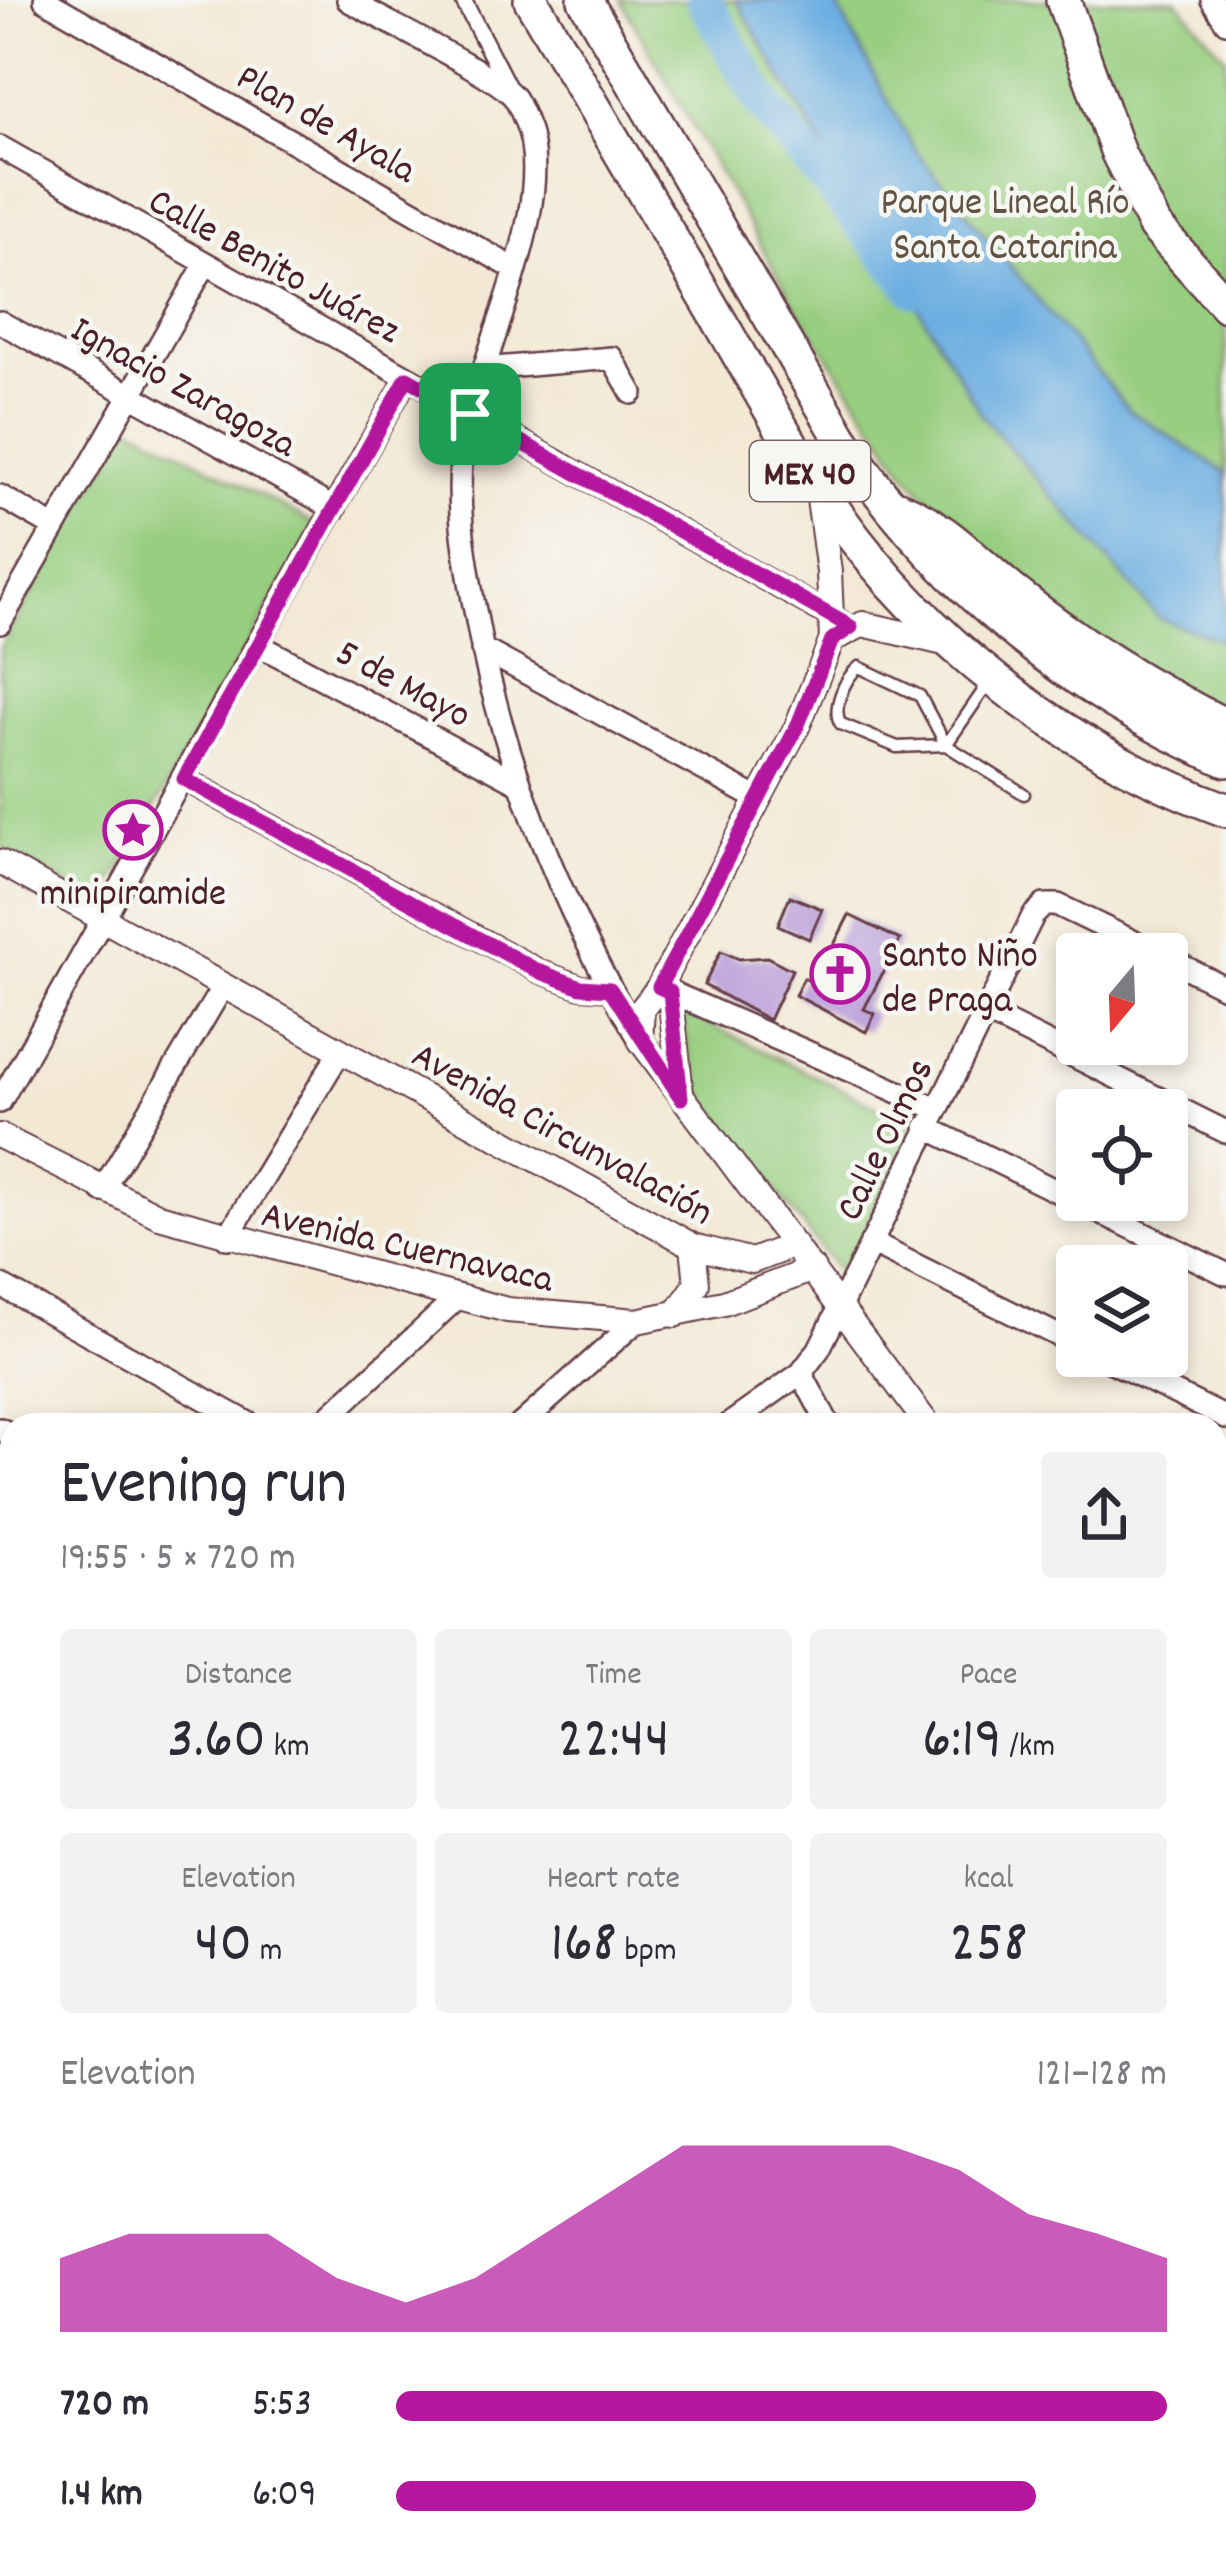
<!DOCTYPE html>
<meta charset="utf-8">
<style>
body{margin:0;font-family:Dekko,sans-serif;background:#f2f2f3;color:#2b2b33;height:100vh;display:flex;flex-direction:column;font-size:45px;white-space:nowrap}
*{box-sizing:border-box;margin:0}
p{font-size:39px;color:#7c7c81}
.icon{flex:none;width:66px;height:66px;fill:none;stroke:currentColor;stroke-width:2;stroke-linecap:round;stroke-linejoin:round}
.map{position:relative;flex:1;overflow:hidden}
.details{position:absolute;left:0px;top:1413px;width:1227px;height:1152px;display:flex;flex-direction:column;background:#fff;border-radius:36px 36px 0 0;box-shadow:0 6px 18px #0003}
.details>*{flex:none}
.needle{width:78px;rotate:199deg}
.controls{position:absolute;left:1056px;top:933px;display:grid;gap:24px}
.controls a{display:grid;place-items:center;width:132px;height:132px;border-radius:12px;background:#fff;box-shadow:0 6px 18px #0003;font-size:60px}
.pin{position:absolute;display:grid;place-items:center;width:102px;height:102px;color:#fff;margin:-51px;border-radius:24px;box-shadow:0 6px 18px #0006}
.round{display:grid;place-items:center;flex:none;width:126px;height:126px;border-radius:12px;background:#f2f2f3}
.summary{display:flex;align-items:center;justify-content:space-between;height:204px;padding:0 60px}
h1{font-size:66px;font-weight:600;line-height:90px}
.figures{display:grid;grid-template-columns:repeat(3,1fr);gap:18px;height:204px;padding:12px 60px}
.figures div{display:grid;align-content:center;border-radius:12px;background:#f2f2f3;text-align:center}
.figures b{font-size:60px;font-weight:600}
.figures small{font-size:33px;font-weight:400}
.figures p{font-size:33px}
.chart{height:336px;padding:24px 60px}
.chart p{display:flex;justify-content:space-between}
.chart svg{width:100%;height:216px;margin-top:12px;fill:#b5179e;opacity:.7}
ul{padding:0 60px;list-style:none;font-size:39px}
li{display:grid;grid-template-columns:192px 144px 1fr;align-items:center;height:90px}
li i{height:30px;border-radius:15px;background:#b5179e}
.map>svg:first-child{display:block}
.green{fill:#98ce80;stroke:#717656;stroke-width:3}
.water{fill:#6dafe1;stroke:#5c6786;stroke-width:3}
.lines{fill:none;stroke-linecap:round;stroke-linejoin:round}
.river{stroke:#6dafe1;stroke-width:36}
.building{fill:#b697d7}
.service-casing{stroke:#633d44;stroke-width:15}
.pedestrian-casing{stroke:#633d44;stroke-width:20}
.minor-casing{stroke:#633d44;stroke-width:26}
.tertiary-casing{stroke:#633d44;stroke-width:28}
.trunk-casing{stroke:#633d44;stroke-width:38}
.service{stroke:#fff;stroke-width:10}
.pedestrian{stroke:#fff;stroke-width:15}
.minor{stroke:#fff;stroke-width:21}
.tertiary{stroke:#fff;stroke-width:24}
.trunk{stroke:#fff;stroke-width:33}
.route-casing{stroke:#fff;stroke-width:24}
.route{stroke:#b5179e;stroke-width:15}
.labels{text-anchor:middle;stroke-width:9;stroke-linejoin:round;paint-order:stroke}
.shield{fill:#f6f6f2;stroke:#7e6067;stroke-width:3}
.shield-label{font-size:36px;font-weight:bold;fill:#4a1f2b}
.street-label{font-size:39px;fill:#4a1f2b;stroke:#f6f6f2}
.park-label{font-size:39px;fill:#615444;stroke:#f6f6f2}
.poi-label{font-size:39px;fill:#4a1f2b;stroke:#f6f6f2}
</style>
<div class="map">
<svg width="1226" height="2565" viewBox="0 0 1226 2565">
<rect width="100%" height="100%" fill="#f6f6f2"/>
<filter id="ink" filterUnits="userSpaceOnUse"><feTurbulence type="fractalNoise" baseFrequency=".00833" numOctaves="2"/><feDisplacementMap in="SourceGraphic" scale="24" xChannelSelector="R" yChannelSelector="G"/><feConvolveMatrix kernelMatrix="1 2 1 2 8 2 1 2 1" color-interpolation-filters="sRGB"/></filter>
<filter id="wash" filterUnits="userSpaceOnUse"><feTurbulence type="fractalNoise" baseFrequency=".004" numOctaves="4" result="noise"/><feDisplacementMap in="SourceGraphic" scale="48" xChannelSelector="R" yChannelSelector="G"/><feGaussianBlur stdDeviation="2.7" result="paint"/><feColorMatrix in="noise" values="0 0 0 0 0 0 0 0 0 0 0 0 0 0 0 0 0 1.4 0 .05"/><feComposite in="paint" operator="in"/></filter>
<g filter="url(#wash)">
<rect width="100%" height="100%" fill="#f3e8d4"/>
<path class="green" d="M621 0H1177L1226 58V718L1121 665 944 515 906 473 795 306Z
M129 424 316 525 100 904 0 847V648Z
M684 1012 917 1126 842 1276 704 1098 687 1046Z
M1215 1773 1226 1778V2170L1215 2165Z"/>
<path class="water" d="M736 0H834L914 149 1129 410 1226 473V642L1160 619 983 417Z"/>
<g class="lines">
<path class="river" d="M704 0 764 105 916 290"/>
</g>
<g id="blocks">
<path class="building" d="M790 896 822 909 809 939 778 925Z
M849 915 900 940 864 1009 875 1014 866 1032 795 995 804 978 814 984Z
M721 951 739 959 767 957 792 970 769 1020 704 985Z"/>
</g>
</g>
<g filter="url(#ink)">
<use href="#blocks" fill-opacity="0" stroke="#633d44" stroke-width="3"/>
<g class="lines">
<g class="service-casing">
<path id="service" d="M859 667 920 696 946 745 897 747 841 724C831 710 845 677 859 667Z
M990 681 946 745 1024 794"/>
</g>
<g class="pedestrian-casing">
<path id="pedestrian" d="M463 0 508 87"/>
</g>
<g class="minor-casing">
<path id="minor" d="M45 0 513 268
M348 0C380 19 494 74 513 96 518 102 522 113 525 120 562 203 473 363 462 455 456 503 465 553 473 600 500 757 559 903 640 1040
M1212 0 1226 22
M0 147 841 622
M0 322 335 509
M483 369 612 358 632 393
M0 496 54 527
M0 623 205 265
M259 645 517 782
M482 649 758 799
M184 779 539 971 581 987 610 989
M1167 958 1226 988
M659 987 935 1108
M985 1012 1226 1132
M0 1102 407 378
M926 1127 1226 1274
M102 1191 223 986
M227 1238 341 1050
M871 1243 1077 1345
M0 1285 252 1425
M1100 1356 1226 1418
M801 1373 829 1425
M320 1425 456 1299
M520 1425 637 1321
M728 1425 801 1373 819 1349 1033 916 1044 905H1058L1159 954
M0 1429 12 1435
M0 1574 12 1580
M0 1720 12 1709
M1215 1755 1226 1761
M0 1892 12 1881
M0 1988 12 1978
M0 2151 12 2141
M1215 2183 1226 2189
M0 2270 12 2273
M1215 2325 1226 2331
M0 2399 12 2402
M1215 2479 1226 2485
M0 2526 12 2530
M82 2553 112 2565
M606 2553 631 2565
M1050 2553 1074 2565
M315 2565 321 2553
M471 2565 476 2553"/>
</g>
<g class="tertiary-casing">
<path id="tertiary" d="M818 492 829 572 832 640 797 727 659 987 642 1009 640 1040 928 1425
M832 640 863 624 953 645
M0 862 693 1246 752 1261 794 1245
M670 992 681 1095
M0 1136 159 1216 507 1310 637 1321 724 1303 813 1269
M675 1315 697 1284 693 1246
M1215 1593 1226 1599"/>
</g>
<g class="trunk-casing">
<path id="trunk" d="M531 0C593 105 654 210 716 315 760 390 802 470 855 539 950 661 1081 757 1226 810
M585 0 841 438C937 584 1066 689 1226 760
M1063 0 1118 153 1155 226 1226 305
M898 508C943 525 974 560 1011 590 1077 643 1151 689 1226 726"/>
</g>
<use href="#service" class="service"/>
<use href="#pedestrian" class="pedestrian"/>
<use href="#minor" class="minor"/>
<use href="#tertiary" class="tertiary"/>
<use href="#trunk" class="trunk"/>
</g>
</g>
<g class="lines" filter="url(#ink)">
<g class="route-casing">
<path id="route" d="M407 378 851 627 832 640 797 727 659 987 670 992 681 1098 610 989 581 987 538 971 184 779Z"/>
</g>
<use href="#route" class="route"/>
</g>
<defs>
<g id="sight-ring" transform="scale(3)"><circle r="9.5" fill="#f6f6f2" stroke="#b5179e" stroke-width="1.5"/><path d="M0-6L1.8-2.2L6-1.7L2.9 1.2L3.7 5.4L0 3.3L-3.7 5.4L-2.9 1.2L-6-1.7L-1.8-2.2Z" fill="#b5179e"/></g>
<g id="church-ring" transform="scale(3)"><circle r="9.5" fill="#f6f6f2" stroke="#b5179e" stroke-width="1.5"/><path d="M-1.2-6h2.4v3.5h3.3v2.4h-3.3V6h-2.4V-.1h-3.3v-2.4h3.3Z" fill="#b5179e"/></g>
</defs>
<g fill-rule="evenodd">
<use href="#sight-ring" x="133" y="830"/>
<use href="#church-ring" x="840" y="974"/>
</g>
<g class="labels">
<rect class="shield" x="750" y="441" width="120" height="60" rx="9"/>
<g class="shield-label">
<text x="810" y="484">MEX 40</text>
</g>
<g class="street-label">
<text transform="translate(328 121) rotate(30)" y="14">Plan de Ayala</text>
<text transform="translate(276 263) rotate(29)" y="14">Calle Benito Juárez</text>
<text transform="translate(185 384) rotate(29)" y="14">Ignacio Zaragoza</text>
<text transform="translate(405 681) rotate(28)" y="14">5 de Mayo</text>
<text transform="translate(564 1131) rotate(29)" y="14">Avenida Circunvalación</text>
<text transform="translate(882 1138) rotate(-64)" y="14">Calle Olmos</text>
<text transform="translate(408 1244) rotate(13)" y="14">Avenida Cuernavaca</text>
</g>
<g class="park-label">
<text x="1005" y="213">Parque Lineal Río<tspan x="1005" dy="45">Santa Catarina</tspan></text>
</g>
<g class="poi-label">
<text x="133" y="904">minipiramide</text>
<text x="882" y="966" text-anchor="start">Santo Niño<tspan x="882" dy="45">de Praga</tspan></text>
</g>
</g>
</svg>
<div class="controls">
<a><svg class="needle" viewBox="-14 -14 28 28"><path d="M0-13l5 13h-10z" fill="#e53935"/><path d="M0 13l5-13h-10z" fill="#7c7c81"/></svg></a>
<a><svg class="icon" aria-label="locate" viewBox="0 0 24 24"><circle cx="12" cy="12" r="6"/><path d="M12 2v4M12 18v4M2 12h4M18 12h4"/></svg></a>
<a><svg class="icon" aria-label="layers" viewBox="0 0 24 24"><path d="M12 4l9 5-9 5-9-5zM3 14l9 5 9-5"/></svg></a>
</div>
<div class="pin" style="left:470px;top:414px;background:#1e9e55"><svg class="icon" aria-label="arrive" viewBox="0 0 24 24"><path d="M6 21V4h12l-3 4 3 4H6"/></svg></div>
<section class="details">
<div class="summary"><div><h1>Evening run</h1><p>19:55 · 5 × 720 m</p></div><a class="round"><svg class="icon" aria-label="share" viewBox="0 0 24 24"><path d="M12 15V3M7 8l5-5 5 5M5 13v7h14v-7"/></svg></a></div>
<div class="figures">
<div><p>Distance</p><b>3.60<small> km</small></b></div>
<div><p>Time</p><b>22:44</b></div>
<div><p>Pace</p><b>6:19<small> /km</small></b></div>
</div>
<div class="figures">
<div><p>Elevation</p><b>40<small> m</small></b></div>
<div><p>Heart rate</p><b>168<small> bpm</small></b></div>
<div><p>kcal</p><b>258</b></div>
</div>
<div class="chart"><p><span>Elevation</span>121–128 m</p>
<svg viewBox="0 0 160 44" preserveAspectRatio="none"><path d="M0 44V29L10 24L20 24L30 24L40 33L50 38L60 33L70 24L80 15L90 6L100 6L110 6L120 6L130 11L140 20L150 24L160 29V44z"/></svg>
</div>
<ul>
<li><b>720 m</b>5:53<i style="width:100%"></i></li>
<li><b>1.4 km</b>6:09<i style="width:83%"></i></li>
</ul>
</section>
</div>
